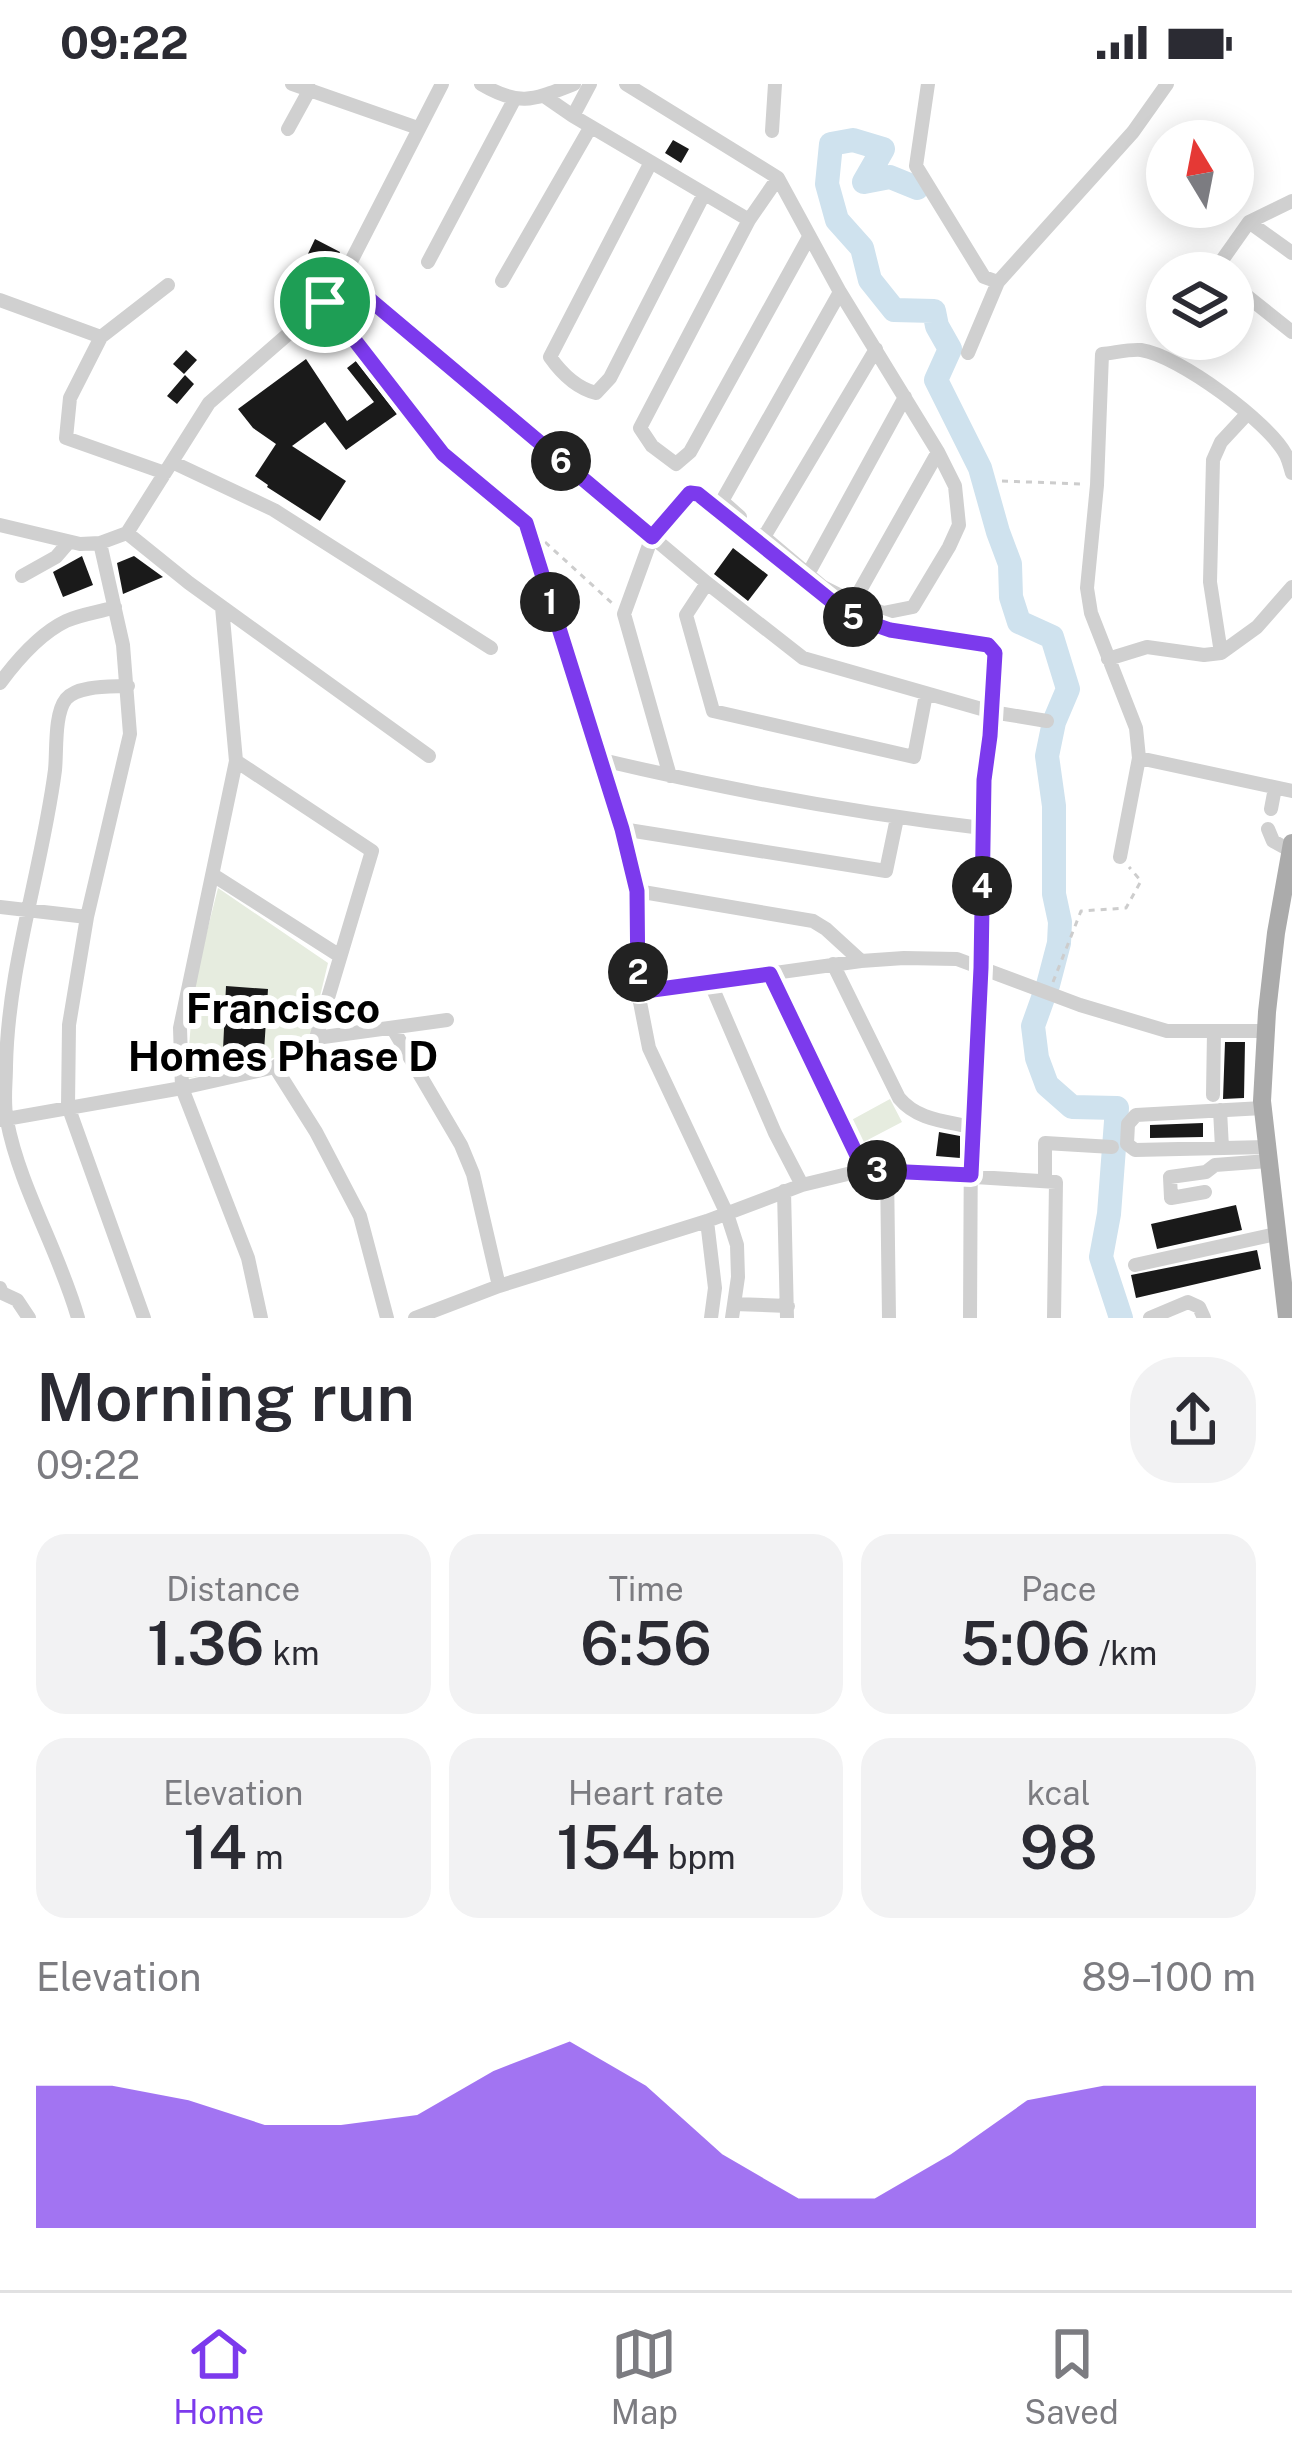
<!DOCTYPE html>
<meta charset="utf-8">
<style>
body{margin:0;font-family:"Public Sans",sans-serif;background:#f2f2f3;color:#2b2b33;height:100vh;display:flex;flex-direction:column;font-size:45px;white-space:nowrap}
*{box-sizing:border-box;margin:0}
p{font-size:39px;color:#7c7c81}
.icon{flex:none;width:66px;height:66px;fill:none;stroke:currentColor;stroke-width:2;stroke-linecap:round;stroke-linejoin:round}
.map{position:relative;height:1234px;overflow:hidden}
.side{display:flex;flex-direction:column;background:#fff;flex:1}
.side>*{flex:none}
.needle{width:78px;rotate:350deg}
.buttons{position:absolute;left:1146px;top:36px;display:grid;gap:24px}
.buttons a{display:grid;place-items:center;width:108px;height:108px;border-radius:50%;background:#fff;box-shadow:0 6px 30px #0003;font-size:60px}
.pin{position:absolute;display:grid;place-items:center;width:102px;height:102px;color:#fff;margin:-51px;border:6px solid #fff;border-radius:50%;box-shadow:0 3px 12px #0007}
.km{position:absolute;width:60px;height:60px;margin:-30px;border-radius:50%;background:#222;color:#fff;font-size:33px;line-height:60px;text-align:center}
.round{display:grid;place-items:center;flex:none;width:126px;height:126px;border-radius:48px;background:#f2f2f3}
.summary{display:flex;align-items:center;justify-content:space-between;height:204px;padding:0 36px}
h1{font-size:66px;font-weight:600;line-height:90px}
.stats{display:grid;grid-template-columns:repeat(3,1fr);gap:18px;height:204px;padding:12px 36px}
.stats div{display:grid;align-content:center;border-radius:30px;background:#f2f2f3;text-align:center}
.stats b{font-size:60px;font-weight:600}
.stats small{font-size:33px;font-weight:400}
.stats p{font-size:33px}
.chart{height:336px;padding:24px 36px}
.chart p{display:flex;justify-content:space-between}
.chart svg{width:100%;height:216px;margin-top:12px;fill:#7c3aed;opacity:.7}
.status{display:flex;justify-content:space-between;align-items:center;height:84px;padding:0 60px;background:#fff;direction:ltr}
.status svg{height:33px;fill:currentColor}
.menu{display:flex;justify-content:space-around;align-items:center;height:168px;border-top:3px solid #e1e1e2;background:#fff;font-size:33px;color:#7c7c81}
.menu a{display:grid;justify-items:center;gap:6px}
.menu .selected{color:#7c3aed}
.map>svg:first-child{display:block}
.green{fill:#e6ecdf}
.lines{fill:none;stroke-linecap:round;stroke-linejoin:round}
.river{stroke:#cfe2ee;stroke-width:24}
.building{fill:#1a1a1a}
.path{stroke:#cdcdcd;stroke-width:3;stroke-dasharray:6 6;stroke-linecap:butt}
.minor{stroke:#d0d0d0;stroke-width:14}
.major{stroke:#ababab;stroke-width:18}
.route-casing{stroke:#fff;stroke-width:24}
.route{stroke:#7c3aed;stroke-width:15}
.labels{text-anchor:middle;stroke-width:12;stroke-linejoin:round;paint-order:stroke}
.neighbourhood-label{font-size:42px;font-weight:bold;fill:#000;stroke:#fff}
</style>
<div class="status"><b>09:22</b><svg viewBox="0 0 49 12"><path d="M0 12V9h3v3zM5 12V6h3v6zM10 12V3h3v9zM15 12V0h3v12zM26 1h20v11H26zM47 4h2v5h-2z"/></svg></div>
<div class="map">
<svg width="1292" height="1234" viewBox="0 0 1292 1234">
<rect width="100%" height="100%" fill="#fff"/>
<path class="green" d="M218 804 328 879 310 954 277 973 186 995 195 895Z
M890 1015 902 1038 858 1061 846 1039Z"/>
<g class="lines">
<path class="river" d="M917 104 890 93 864 98 883 65 853 56 831 60 827 100 837 136 862 164 870 196 894 226 934 227 937 242 950 265 936 296 980 384 998 448 1010 480 1011 513 1019 538 1052 553 1068 605 1054 638 1047 672 1054 722V810L1060 838 1059 859 1048 901
M1043 914 1033 942 1037 974 1047 1001 1072 1023 1117 1024 1109 1130 1101 1173 1121 1234"/>
</g>
<path class="building" d="M673 56 689 65 681 79 665 69Z
M315 155 340 168 331 187 306 174Z
M186 266 197 276 184 290 173 280Z
M306 275 347 337 374 318 347 284 356 277 397 330 346 366 325 338 292 362 346 397 320 437 267 403 268 401 255 392 276 360 253 344 238 325Z
M185 291 194 300 177 320 167 312Z
M733 464 768 491 748 517 714 490Z
M82 472 93 501 63 513 53 488Z
M134 472 163 493 123 510 117 479Z
M226 902 268 905 264 968 223 966Z
M1225 958H1245L1244 1014 1223 1015Z
M1203 1039V1053L1150 1054V1041Z
M939 1048 960 1052V1074L936 1072Z
M1236 1121 1242 1146 1157 1165 1151 1140Z
M1257 1166 1261 1185 1136 1214 1131 1191Z"/>
<g class="lines">
<path class="path" d="M1002 397 1083 400
M545 458 613 520
M1053 898 1081 827 1126 824 1141 797 1129 783"/>
<path class="minor" d="M292 0 418 44
M481 0C520 23 533 16 574 0
M626 0 778 94 840 208 938 368 955 402 959 441 949 463 913 523 883 529 841 512 823 503 764 453
M928 0 916 82 984 193 998 198 1133 48 1167 0
M544 12 573 32 590 0
M573 32 749 136
M288 45 310 5
M772 47 775 0
M650 80 550 273C562 290 576 304 596 309L610 294 703 112
M778 94 749 136 640 344 652 362 676 380 690 368 809 153
M1249 138 1292 169
M428 178 514 16
M1213 189 1249 138 1292 117
M343 193 707 499 803 574 992 628 984 696 981 884 971 1043 970 1234
M502 197 590 44
M1233 201 1292 248
M0 216 101 253
M325 218 443 370 526 439 622 745 637 807 638 908 649 964 727 1130 737 1161 738 1193 732 1234
M968 269 998 198
M172 378 274 426 491 564
M165 389 66 354 70 314 101 253 168 201
M740 433 722 417 840 208
M0 441 80 460 100 459 127 449 209 319 325 218 343 193 442 0
M127 449 189 499 429 672
M762 451 764 453 876 265
M100 459 123 561 130 650 87 833 69 941 68 1022 144 1234
M808 490 905 313
M22 492 56 473 69 458
M707 499 686 531 713 627 914 673 926 610
M818 509 850 532 889 546 988 561 995 569 992 628 1047 637
M854 517 938 368
M222 523 236 677 180 944 182 1004 248 1174 261 1234
M1221 569 1210 498 1213 376 1221 358 1247 330
M1108 575 1147 563 1204 571 1221 569 1257 543 1292 503
M0 599C17 576 39 550 66 537 81 530 100 528 115 523
M1139 674 1292 707
M598 675C724 705 853 729 982 744
M236 677 372 767 316 954
M670 692 624 530 652 453 690 409 697 410 769 468
M1271 725 1275 704
M622 745 886 787 897 734
M1268 745 1273 757 1291 767
M1120 773 1139 674 1136 644 1091 529 1087 504 1097 401 1102 270C1114 269 1129 265 1141 266 1178 271 1270 339 1286 371 1289 377 1290 383 1292 389
M213 791 340 872
M637 807 813 837 826 845 861 877
M0 823 87 833
M833 880 899 1014C917 1036 945 1037 971 1043
M770 889 864 1086
M710 898 775 1049 802 1101
M638 908 861 877 904 874 957 875 1080 921 1167 947H1265
M393 945 461 1061 473 1090 499 1202
M275 983 316 1048 360 1132 387 1234
M1213 1011 1214 947
M1263 1024 1136 1031 1128 1040 1127 1060 1135 1066 1267 1063
M1220 1026 1222 1064
M0 1036 182 1004 275 983 316 954 447 936
M887 1086 889 1234
M1045 1097V1059L1112 1063
M784 1107 787 1234
M1205 1108 1171 1114 1170 1093 1206 1088 1215 1081 1268 1077
M707 1137 715 1204 711 1234
M1135 1181 1276 1150
M0 1204 2 1209 17 1216 29 1234
M734 1220 788 1222
M78 1234C59 1167 20 1104 7 1037 3 1020 6 1000 6 982 8 881 42 786 55 686 57 667 54 630 66 615 78 601 111 603 128 602
M415 1234 499 1202 707 1137 802 1101 864 1086 1056 1098 1054 1234
M1150 1234 1188 1218 1199 1223 1204 1234"/>
<path class="major" d="M1287 1234 1262 1017 1267 928 1276 849 1292 759"/>
</g>
<g class="lines">
<g class="route-casing">
<path id="route" d="M343 193 652 453 690 409 698 410 850 532 890 546 988 561 995 569 990 652 984 696 981 884 971 1091 864 1086 770 890 638 908 637 807 622 745 526 439 443 370 325 218Z"/>
</g>
<use href="#route" class="route"/>
</g>
<g class="labels">
<g class="neighbourhood-label">
<text x="283" y="939">Francisco<tspan x="283" dy="48">Homes Phase D</tspan></text>
</g>
</g>
</svg>
<div class="buttons">
<a><svg class="needle" viewBox="-14 -14 28 28"><path d="M0-13l5 13h-10z" fill="#e53935"/><path d="M0 13l5-13h-10z" fill="#7c7c81"/></svg></a>
<a><svg class="icon" aria-label="layers" viewBox="0 0 24 24"><path d="M12 4l9 5-9 5-9-5zM3 14l9 5 9-5"/></svg></a>
</div>
<div class="pin" style="left:325px;top:218px;background:#1e9e55"><svg class="icon" aria-label="arrive" viewBox="0 0 24 24"><path d="M6 21V4h12l-3 4 3 4H6"/></svg></div>
<b class="km" style="left:550px;top:518px">1</b>
<b class="km" style="left:638px;top:888px">2</b>
<b class="km" style="left:877px;top:1086px">3</b>
<b class="km" style="left:982px;top:802px">4</b>
<b class="km" style="left:853px;top:533px">5</b>
<b class="km" style="left:561px;top:377px">6</b>
</div>
<section class="side">
<div class="summary"><div><h1>Morning run</h1><p>09:22</p></div><a class="round"><svg class="icon" aria-label="share" viewBox="0 0 24 24"><path d="M12 15V3M7 8l5-5 5 5M5 13v7h14v-7"/></svg></a></div>
<div class="stats">
<div><p>Distance</p><b>1.36<small> km</small></b></div>
<div><p>Time</p><b>6:56</b></div>
<div><p>Pace</p><b>5:06<small> /km</small></b></div>
</div>
<div class="stats">
<div><p>Elevation</p><b>14<small> m</small></b></div>
<div><p>Heart rate</p><b>154<small> bpm</small></b></div>
<div><p>kcal</p><b>98</b></div>
</div>
<div class="chart"><p><span>Elevation</span>89–100 m</p>
<svg viewBox="0 0 160 44" preserveAspectRatio="none"><path d="M0 44V15L10 15L20 18L30 23L40 23L50 21L60 12L70 6L80 15L90 29L100 38L110 38L120 29L130 18L140 15L150 15L160 15V44z"/></svg>
</div>
</section>
<nav class="menu">
<a class="selected"><svg class="icon" aria-label="home" viewBox="0 0 24 24"><path d="M3 11l9-7 9 7M6 9v11h12V9"/></svg>Home</a>
<a><svg class="icon" aria-label="map" viewBox="0 0 24 24"><path d="M3 6l6-2 6 2 6-2v14l-6 2-6-2-6 2zM9 4v14M15 6v14"/></svg>Map</a>
<a><svg class="icon" aria-label="saved" viewBox="0 0 24 24"><path d="M7 4h10v16l-5-4-5 4z"/></svg>Saved</a>
</nav>
